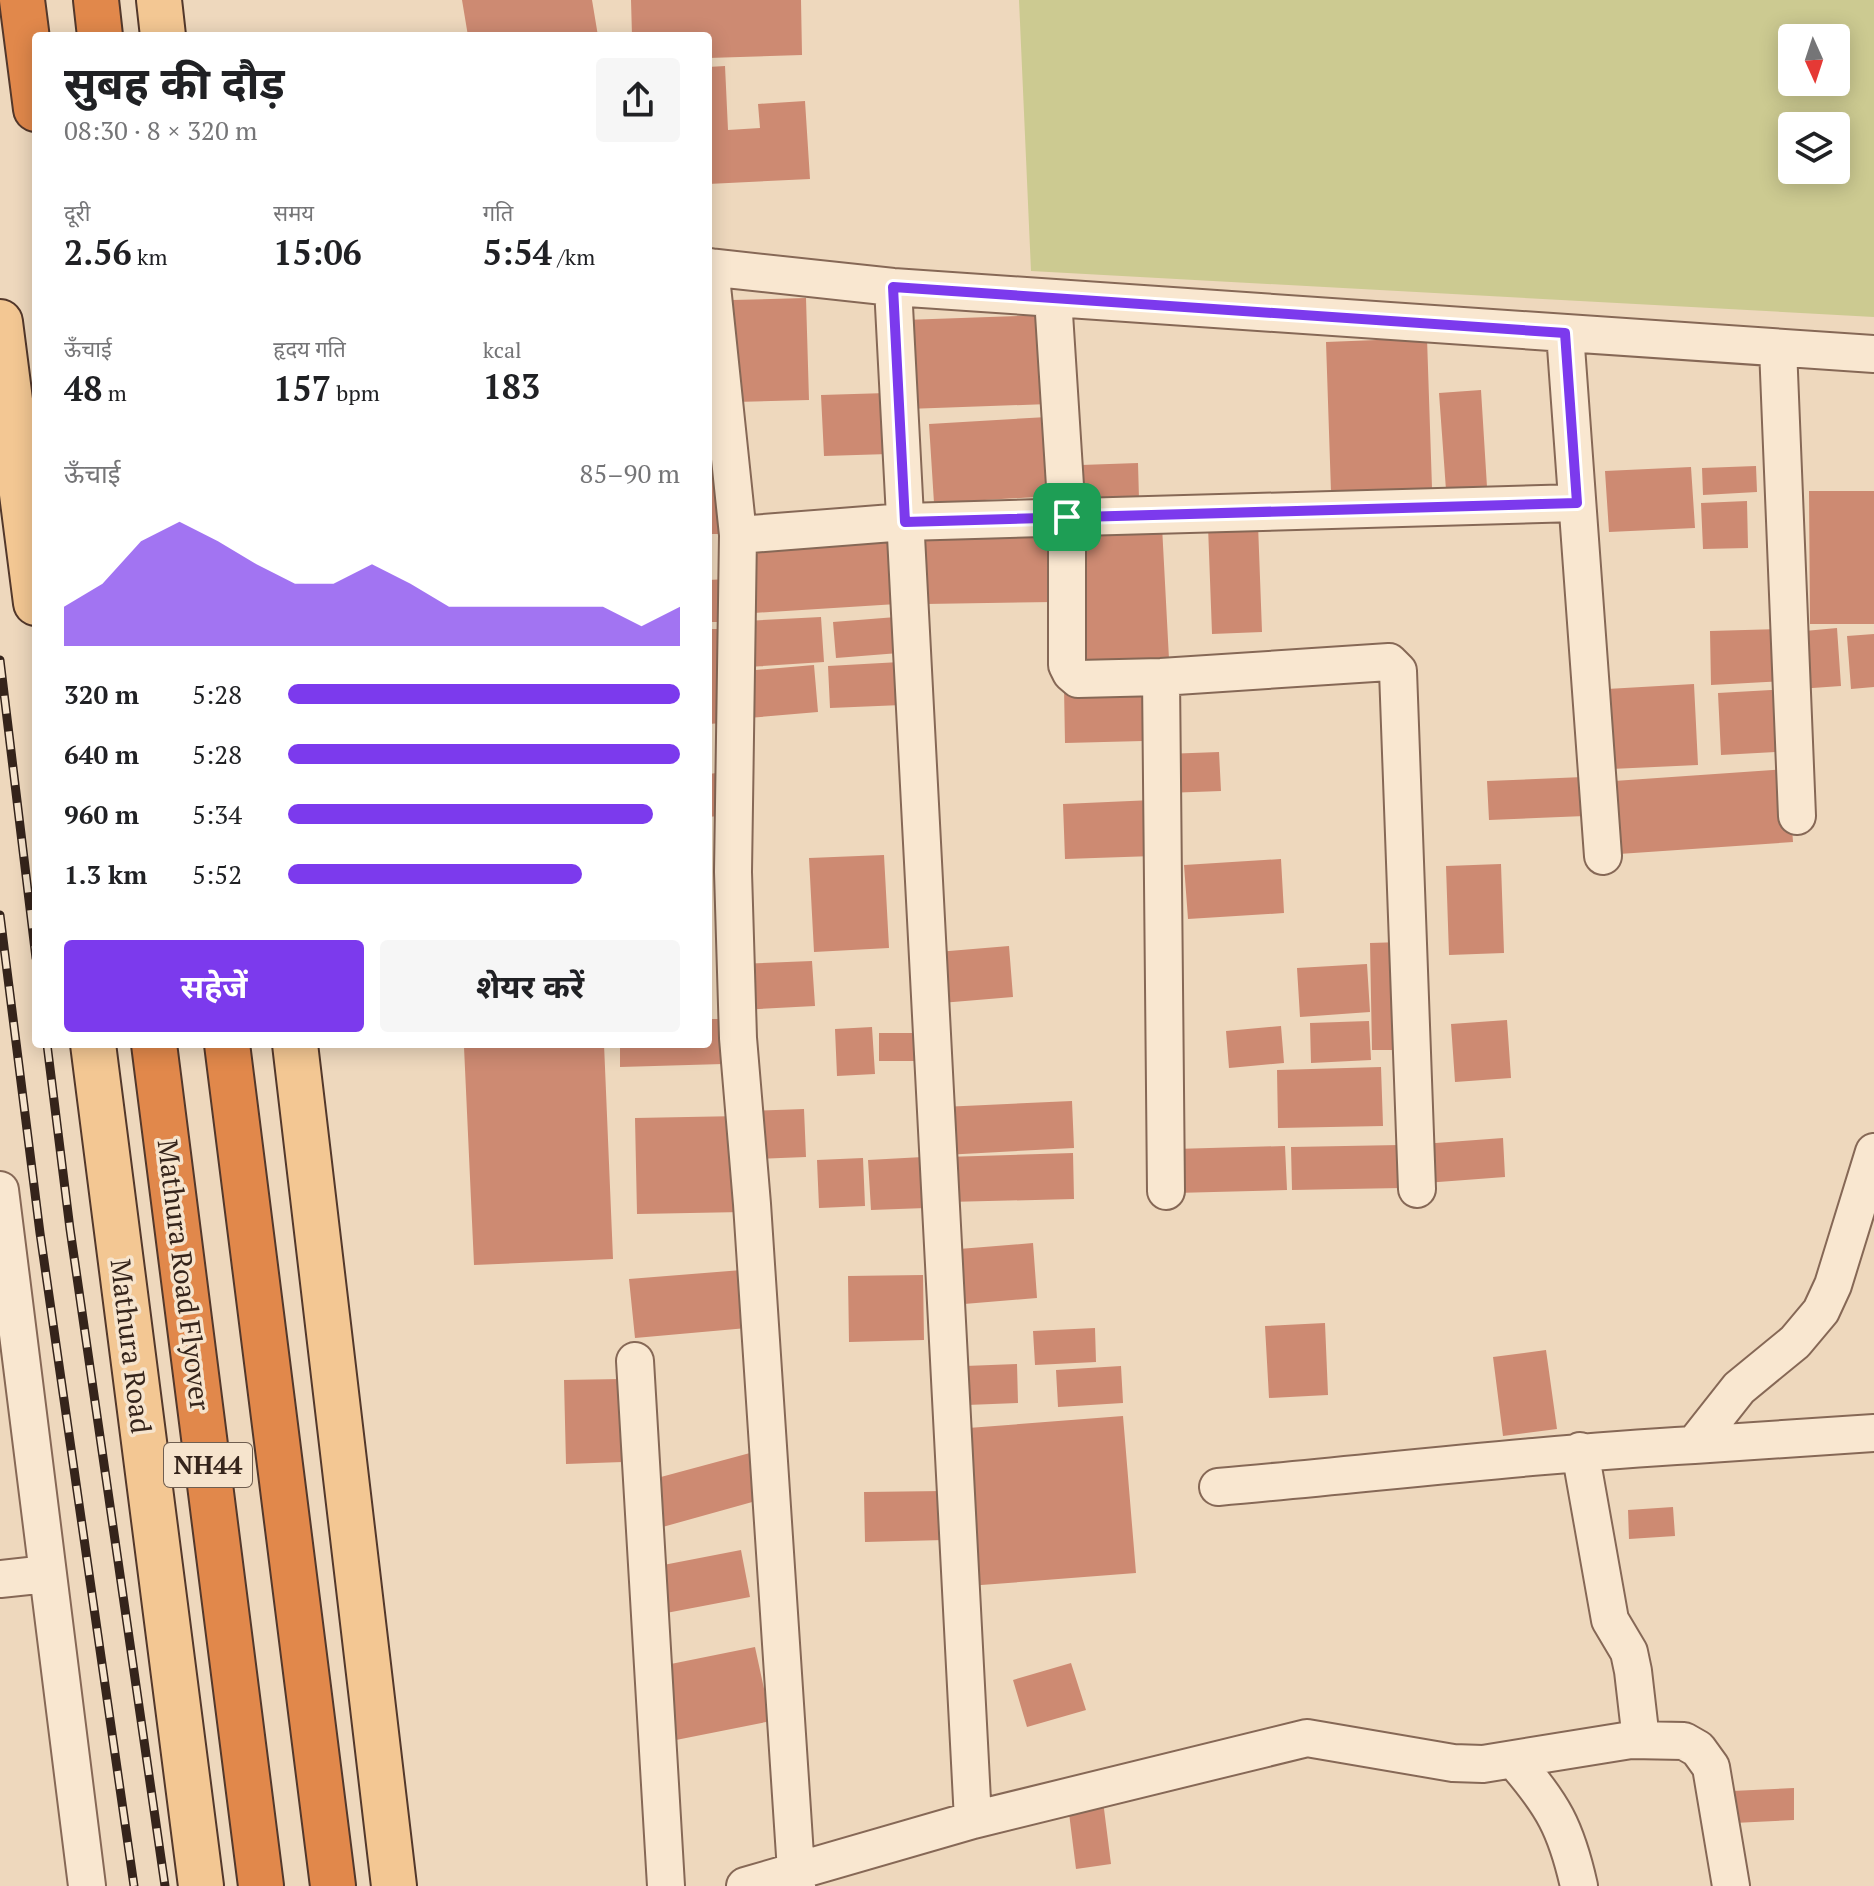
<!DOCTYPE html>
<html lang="hi">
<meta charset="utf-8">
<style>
body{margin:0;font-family:"PT Serif","Noto Sans Devanagari",serif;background:#f6f6f6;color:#202124;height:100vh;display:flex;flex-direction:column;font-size:30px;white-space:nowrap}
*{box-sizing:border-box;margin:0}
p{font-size:26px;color:#757577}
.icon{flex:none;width:44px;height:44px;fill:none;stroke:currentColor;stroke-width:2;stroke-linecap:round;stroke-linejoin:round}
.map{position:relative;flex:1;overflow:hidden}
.side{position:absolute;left:32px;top:32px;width:680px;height:1016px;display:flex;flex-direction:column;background:#fff;border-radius:8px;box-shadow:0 4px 20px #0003}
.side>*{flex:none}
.needle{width:52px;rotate:177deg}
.buttons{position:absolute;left:1778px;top:24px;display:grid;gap:16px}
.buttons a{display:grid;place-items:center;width:72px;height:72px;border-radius:8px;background:#fff;box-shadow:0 4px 20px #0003;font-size:40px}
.pin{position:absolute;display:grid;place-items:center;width:68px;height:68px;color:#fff;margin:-34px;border-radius:16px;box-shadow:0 4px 12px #0006}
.round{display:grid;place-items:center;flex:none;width:84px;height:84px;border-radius:8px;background:#f6f6f6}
.overview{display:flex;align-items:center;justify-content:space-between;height:136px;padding:0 32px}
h1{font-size:44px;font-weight:700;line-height:60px}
.metrics{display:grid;grid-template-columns:repeat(3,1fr);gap:12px;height:136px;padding:8px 32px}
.metrics div{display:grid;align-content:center}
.metrics b{font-size:34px;font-weight:700}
.metrics small{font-size:22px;font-weight:400}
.metrics p{font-size:22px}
.chart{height:224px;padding:16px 32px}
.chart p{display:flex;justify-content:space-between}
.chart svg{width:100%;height:144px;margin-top:8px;fill:#7c3aed;opacity:.7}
.primary-button{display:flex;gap:16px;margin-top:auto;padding:16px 32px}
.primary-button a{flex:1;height:92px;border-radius:8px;background:#7c3aed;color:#fff;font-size:32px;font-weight:700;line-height:92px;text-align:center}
.primary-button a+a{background:#f6f6f6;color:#202124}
ul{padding:0 32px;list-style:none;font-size:26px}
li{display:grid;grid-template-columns:128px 96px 1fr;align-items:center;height:60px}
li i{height:20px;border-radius:10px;background:#7c3aed}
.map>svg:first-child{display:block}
.green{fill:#ccca91;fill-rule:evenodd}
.building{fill:#cd8a72}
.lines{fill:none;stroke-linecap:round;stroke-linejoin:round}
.minor-casing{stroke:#866856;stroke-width:40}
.major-casing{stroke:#53382b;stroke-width:48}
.highway-casing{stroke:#53382b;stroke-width:48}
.minor{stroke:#f9e7d0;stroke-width:36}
.major{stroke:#f3c793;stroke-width:44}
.highway{stroke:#e1884b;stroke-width:44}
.rail-casing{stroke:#35241b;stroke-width:9}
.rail{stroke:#f6e4cd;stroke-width:6;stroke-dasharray:18;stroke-linecap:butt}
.route-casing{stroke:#fff;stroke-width:16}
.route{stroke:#7c3aed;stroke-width:10}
.labels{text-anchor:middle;stroke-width:7;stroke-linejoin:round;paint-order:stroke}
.shield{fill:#f6e4cd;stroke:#6f5e50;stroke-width:2}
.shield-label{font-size:26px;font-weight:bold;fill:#35241b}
.street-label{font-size:28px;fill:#35241b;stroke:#f6e4cd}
</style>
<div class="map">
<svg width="1874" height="1886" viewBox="0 0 1874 1886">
<rect width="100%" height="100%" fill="#eed8bd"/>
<path class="green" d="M1019 0H1874V317L1031 271ZM1792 38H1836V82H1792ZM1792 126H1836V170H1792Z"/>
<path class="building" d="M462 0H592L598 36H468Z
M631 0H801L802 55 708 58V36H632Z
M725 66 728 130 760 128 758 104 805 101 810 179 708 184V67Z
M806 298 809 400 735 402 732 300Z
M1046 315 1049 404 907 409 904 320Z
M1427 338 1432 488 1331 492 1326 342Z
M708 372H710L719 534H708Z
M1481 390 1487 487 1446 490 1439 393Z
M887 393 889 454 824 456 821 395Z
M1047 417 1052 496 934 503 929 424Z
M1138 463 1139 499 1082 501 1081 465Z
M1756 466 1757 492 1703 495 1702 468Z
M1691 467 1695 528 1609 532 1605 471Z
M1809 491H1874V624H1810Z
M1747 501 1748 548 1703 549 1701 503Z
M1258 524 1262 632 1212 634 1208 526Z
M1053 525 1054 602 925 604 924 527Z
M1162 526 1169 659 1077 663 1071 531Z
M893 535 897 604 754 613 749 544Z
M727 579V622H708V580Z
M821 617 824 662 748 667 745 621Z
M896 617 899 653 836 658 833 622Z
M1837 628 1841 686 1798 689 1794 632Z
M708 629H721L723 723 708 724Z
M1782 629 1783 681 1711 685 1710 631Z
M1874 634V687L1851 689 1847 636Z
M900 662 902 705 830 708 828 666Z
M814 665 818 712 748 718 744 671Z
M1694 684 1698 765 1611 769 1607 689Z
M1142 685 1143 741 1065 743 1064 687Z
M1788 689 1791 751 1721 755 1718 693Z
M1219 752 1221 791 1166 793 1165 754Z
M1788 769 1793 842 1619 854 1614 781Z
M726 772 730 815 708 817V774Z
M1583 777 1585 816 1489 820 1487 781Z
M1153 800 1154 856 1065 859 1063 804Z
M884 855 889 948 814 952 809 858Z
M1281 859 1284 913 1188 919 1184 865Z
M1501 864 1504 953 1449 955 1446 866Z
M1402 942 1404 1050H1372L1370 943Z
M1009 946 1013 997 941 1003 937 952Z
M812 961 815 1006 741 1010 738 964Z
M1367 964 1370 1012 1300 1017 1297 968Z
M708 1019H722L723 1064 620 1067V1044H708Z
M1507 1020 1511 1078 1455 1082 1451 1024Z
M1369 1021 1371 1060 1311 1063 1310 1023Z
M1281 1026 1284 1063 1229 1068 1226 1031Z
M872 1027 875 1074 837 1076 835 1029Z
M879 1033H919V1061H879Z
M537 1044H604L613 1259 474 1265 464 1047Z
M1381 1067 1383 1126 1278 1128 1277 1070Z
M1072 1101 1074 1148 944 1155 942 1107Z
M804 1109 806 1157 754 1159 752 1111Z
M741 1116 743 1212 637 1214 635 1118Z
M1503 1138 1505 1177 1425 1183 1422 1144Z
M1400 1145 1401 1188 1292 1190 1291 1147Z
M1285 1146 1287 1190 1175 1193 1174 1149Z
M1073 1153 1074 1199 948 1202 946 1157Z
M923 1157 926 1208 871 1210 868 1160Z
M863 1158 865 1206 819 1208 817 1160Z
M1033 1243 1037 1298 964 1304 959 1249Z
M742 1270 747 1328 635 1338 629 1279Z
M923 1275 924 1340 849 1342 848 1276Z
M1325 1323 1328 1395 1269 1398 1265 1326Z
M1095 1328 1096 1362 1035 1365 1033 1331Z
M1546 1350 1557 1429 1503 1436 1493 1357Z
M1017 1364 1018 1403 967 1405 965 1366Z
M1121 1366 1123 1403 1058 1407 1056 1370Z
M621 1379 623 1462 566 1464 564 1380Z
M1123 1416 1136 1573 968 1586 955 1429Z
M750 1453 763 1499 659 1528 646 1481Z
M943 1491 944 1540 865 1542 864 1492Z
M1673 1507 1675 1536 1629 1539 1628 1510Z
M741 1550 750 1597 661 1614 653 1567Z
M755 1647 771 1721 671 1741 656 1667Z
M1071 1663 1086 1710 1027 1727 1013 1680Z
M1794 1788V1820L1734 1823 1732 1791Z
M1103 1801 1111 1864 1076 1869 1068 1805Z"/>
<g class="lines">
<g class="minor-casing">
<path id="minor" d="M708 267 893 287 1874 354
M710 267 738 535 733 872 738 1038 752 1204 797 1886
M893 287 973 1820
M1053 298 1067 517V665L1071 673 1078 679 1161 677 1389 662 1398 671 1417 1189
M1565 333 1603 856
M1778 348 1797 816
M738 535 905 522 1577 503
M1161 677 1166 1191
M0 1190 87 1886
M635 1361 666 1886
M1694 1445 1874 1433
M1580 1451 1610 1620 1629 1652 1633 1671 1641 1740
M1218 1487C1376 1473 1535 1454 1694 1445L1739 1388 1795 1342 1821 1311 1833 1285 1874 1152
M0 1579 47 1574
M1514 1760C1553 1805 1566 1828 1579 1886
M745 1886 973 1820 1307 1738 1453 1763 1483 1764 1631 1740 1684 1741 1698 1749 1711 1767 1731 1886"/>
</g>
<g class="major-casing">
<path id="major" d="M159 0 163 36
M0 322 36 603
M93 1044 201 1886
M295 1044 394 1886"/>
</g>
<g class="highway-casing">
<path id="highway" d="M22 0 36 109
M96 0 100 36
M154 1044 261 1886
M227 1044 333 1886"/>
</g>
<use href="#minor" class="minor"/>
<use href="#major" class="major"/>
<use href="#highway" class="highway"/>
<g class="rail-casing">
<path id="rail" d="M0 660 36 958
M0 915 40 1233 134 1886
M47 1044 70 1229 165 1886"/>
</g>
<use href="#rail" class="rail"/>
</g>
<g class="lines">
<g class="route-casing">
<path id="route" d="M893 287 1565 333 1577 503 905 522Z"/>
</g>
<use href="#route" class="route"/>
</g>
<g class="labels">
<rect class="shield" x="164" y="1443" width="88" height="44" rx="6"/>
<g class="shield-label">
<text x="208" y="1474">NH44</text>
</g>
<g class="street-label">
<text transform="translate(184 1275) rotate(83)" y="10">Mathura Road Flyover</text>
<text transform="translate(131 1346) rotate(83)" y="10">Mathura Road</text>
</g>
</g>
</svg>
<div class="buttons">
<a><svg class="needle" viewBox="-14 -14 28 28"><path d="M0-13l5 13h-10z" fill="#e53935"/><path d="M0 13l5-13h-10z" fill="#757577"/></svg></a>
<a><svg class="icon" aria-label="layers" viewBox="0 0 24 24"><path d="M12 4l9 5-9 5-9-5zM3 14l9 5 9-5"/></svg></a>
</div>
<div class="pin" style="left:1067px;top:517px;background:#1e9e55"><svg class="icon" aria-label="arrive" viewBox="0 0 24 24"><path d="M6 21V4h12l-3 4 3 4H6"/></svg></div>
<section class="side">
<div class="overview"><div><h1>सुबह की दौड़</h1><p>08:30 · 8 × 320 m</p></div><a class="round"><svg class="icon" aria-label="share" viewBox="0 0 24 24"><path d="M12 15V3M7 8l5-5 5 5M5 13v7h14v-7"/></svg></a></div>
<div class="metrics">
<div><p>दूरी</p><b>2.56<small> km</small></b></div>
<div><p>समय</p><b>15:06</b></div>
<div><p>गति</p><b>5:54<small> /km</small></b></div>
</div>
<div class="metrics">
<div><p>ऊँचाई</p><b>48<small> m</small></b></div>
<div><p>हृदय गति</p><b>157<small> bpm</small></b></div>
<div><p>kcal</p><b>183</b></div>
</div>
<div class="chart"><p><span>ऊँचाई</span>85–90 m</p>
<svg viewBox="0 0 160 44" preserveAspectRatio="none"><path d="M0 44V32L10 25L20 12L30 6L40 12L50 19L60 25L70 25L80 19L90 25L100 32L110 32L120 32L130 32L140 32L150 38L160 32V44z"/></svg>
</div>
<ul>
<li><b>320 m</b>5:28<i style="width:100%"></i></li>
<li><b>640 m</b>5:28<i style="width:100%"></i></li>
<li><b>960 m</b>5:34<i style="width:93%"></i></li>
<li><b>1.3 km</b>5:52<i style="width:75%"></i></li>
</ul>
<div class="primary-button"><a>सहेजें</a><a>शेयर करें</a></div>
</section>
</div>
